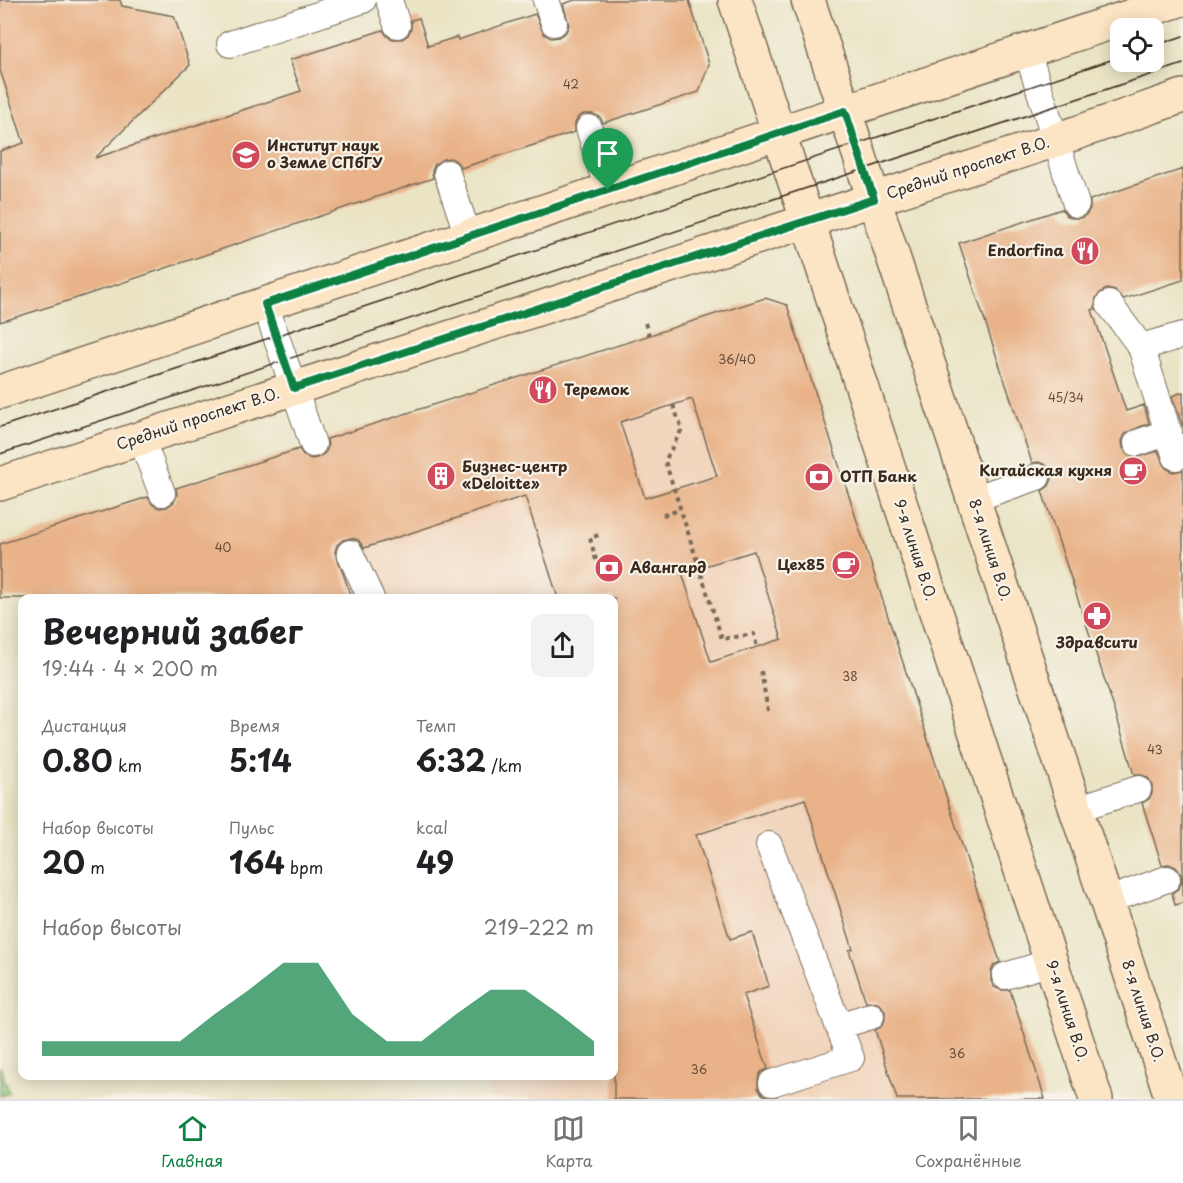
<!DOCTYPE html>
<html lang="ru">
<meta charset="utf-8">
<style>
body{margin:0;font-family:"Playpen Sans",sans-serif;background:#f2f2f2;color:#202124;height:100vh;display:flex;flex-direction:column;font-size:22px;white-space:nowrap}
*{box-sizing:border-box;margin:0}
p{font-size:20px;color:#757577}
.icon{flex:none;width:33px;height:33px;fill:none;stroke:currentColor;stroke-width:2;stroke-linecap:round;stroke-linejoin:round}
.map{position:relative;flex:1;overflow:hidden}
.sheet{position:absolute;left:18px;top:594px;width:600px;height:486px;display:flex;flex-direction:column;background:#fff;border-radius:12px;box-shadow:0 3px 15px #0003}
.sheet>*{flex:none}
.tools{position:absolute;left:1110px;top:18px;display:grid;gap:12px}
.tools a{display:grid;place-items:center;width:54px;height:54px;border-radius:12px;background:#fff;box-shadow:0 3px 15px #0003;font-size:30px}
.pin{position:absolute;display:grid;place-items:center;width:51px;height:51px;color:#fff;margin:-62px -26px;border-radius:50% 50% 50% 0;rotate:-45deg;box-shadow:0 0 6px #0007}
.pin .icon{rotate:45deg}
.round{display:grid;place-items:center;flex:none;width:63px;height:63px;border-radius:12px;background:#f2f2f2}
.overview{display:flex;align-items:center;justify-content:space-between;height:102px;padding:0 24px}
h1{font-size:33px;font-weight:700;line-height:45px}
.metrics{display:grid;grid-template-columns:repeat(3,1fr);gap:9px;height:102px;padding:6px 24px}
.metrics div{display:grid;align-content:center}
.metrics b{font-size:30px;font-weight:700}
.metrics small{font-size:16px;font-weight:400}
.metrics p{font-size:16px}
.chart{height:168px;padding:12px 24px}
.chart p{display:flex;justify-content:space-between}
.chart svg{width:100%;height:108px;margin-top:6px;fill:#0b8043;opacity:.7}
.tab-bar{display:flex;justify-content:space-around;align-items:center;height:84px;border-top:2px solid #e0e0e0;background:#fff;font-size:16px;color:#757577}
.tab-bar a{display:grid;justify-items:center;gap:3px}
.tab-bar .on{color:#0b8043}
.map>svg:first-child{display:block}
.built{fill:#f2d5bd}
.grass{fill:url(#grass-dots);stroke:#657c52;stroke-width:1.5}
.building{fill:#e9b288;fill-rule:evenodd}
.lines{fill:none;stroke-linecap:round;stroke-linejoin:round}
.service-casing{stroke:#786b58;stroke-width:28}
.secondary-casing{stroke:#786b58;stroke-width:36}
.path{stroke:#786b58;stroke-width:4;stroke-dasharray:4.5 4.5;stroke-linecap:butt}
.service{stroke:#fff;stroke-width:26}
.secondary{stroke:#fce5c4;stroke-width:33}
.tram{stroke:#3b2a1e;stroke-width:1.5}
.route-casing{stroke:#fff;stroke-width:12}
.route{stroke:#0b8043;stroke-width:8}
.labels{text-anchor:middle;stroke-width:4.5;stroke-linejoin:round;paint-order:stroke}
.number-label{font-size:12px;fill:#664c38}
.poi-label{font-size:15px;font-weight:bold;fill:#3b2a1e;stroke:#f7f3e8;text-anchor:start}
.street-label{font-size:15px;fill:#3b2a1e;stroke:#f7f3e8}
</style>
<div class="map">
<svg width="1183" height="1099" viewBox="0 0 1183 1099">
<defs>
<pattern id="grass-dots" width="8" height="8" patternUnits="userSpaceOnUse" patternTransform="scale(1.5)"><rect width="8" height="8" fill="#8fcf86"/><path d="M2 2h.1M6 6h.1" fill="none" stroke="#76a86d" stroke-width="1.8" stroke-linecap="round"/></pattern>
</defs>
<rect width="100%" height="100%" fill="#f7f3e8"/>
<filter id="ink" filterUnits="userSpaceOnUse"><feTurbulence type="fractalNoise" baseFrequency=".0167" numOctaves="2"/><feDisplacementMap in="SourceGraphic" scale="12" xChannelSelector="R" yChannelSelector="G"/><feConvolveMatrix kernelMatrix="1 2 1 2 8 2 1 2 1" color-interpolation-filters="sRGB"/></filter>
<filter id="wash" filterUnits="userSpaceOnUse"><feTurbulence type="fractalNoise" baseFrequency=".008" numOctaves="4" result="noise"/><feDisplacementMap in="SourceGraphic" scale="24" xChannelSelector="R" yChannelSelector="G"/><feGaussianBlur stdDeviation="1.35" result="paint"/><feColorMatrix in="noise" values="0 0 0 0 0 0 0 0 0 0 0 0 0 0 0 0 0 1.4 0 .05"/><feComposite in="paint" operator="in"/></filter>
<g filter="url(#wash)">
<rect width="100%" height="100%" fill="#eae4c5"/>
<path class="built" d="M765 298 787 305 1045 1099H491L483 1076H614V598H324L277 456Z"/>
<path class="grass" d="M0 1066 9 1093 0 1096Z"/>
<g id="blocks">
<path class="building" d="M0 0H120L122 6 174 16 190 65 95 158 301 91 290 60 383 30 387 36 393 39H402L408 35 411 29V20L419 18 428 46 457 37 458 40 535 14 544 34 551 38 558 37 566 32 569 25 563 4 575 0H689L709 64 699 92 603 123 600 117 593 114H584L578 117 575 124V132L461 168 456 161 451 158 443 159 435 164 432 171 433 178 74 299 0 322V151L24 143 0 70Z
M1183 169V280L1124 299 1115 291 1107 289 1101 292 1096 298 1095 309 1092 310 1126 411 1144 405 1149 423 1126 433 1122 441 1123 448 1128 455 1135 458 1158 451 1166 468 1173 472 1183 470V903L1175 905 1172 893 1179 888 1182 881 1181 874 1176 867 1169 864 1162 865 1142 803 1149 799 1152 793V784L1148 778 1142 775H1134L1115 711 1042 491 1049 486 1052 479 1051 473 1046 465 1039 462 1032 463 959 243 1062 209 1066 215 1072 218H1081L1087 214 1090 208V200Z
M765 298 787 305 1000 962 994 965 991 972V981L994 987 1001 990H1010L1045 1099H897L875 1030 881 1027 885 1020V1011L881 1005 875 1002H866L849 950 853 949 805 799 696 835 730 939 752 932 769 986 743 995 768 1069 761 1072 758 1079V1088L762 1094 769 1098 777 1097V1099H614V598H558L525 496 364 548 358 540 351 538 343 540 337 545 335 552 352 598H0V544L148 497 153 505 159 508 167 507 174 502 177 495 176 488 299 449 304 456 310 459 317 458 325 453 328 447 327 439ZM692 399 717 476 645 498 620 422ZM754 551 782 639 711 662 682 573Z
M1183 392V427L1172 396Z"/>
</g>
</g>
<g filter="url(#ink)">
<use href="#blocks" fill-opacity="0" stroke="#786b58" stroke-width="1.5"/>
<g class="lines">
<g class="service-casing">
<path id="service" d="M389 0 397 25
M546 0 554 23
M230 44 363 0
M1027 51 1076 204
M589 128 608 190
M447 173 468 236
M265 304 313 444
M1109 304 1141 347 1176 457
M1141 347 1183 335
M141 438 162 493
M1137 443 1169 432
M973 499 1037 477
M350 553 371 598
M1076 809 1138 789
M769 845 851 1058 772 1083
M1106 901 1167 879
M1005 976 1051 962
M838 1026 871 1016"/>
</g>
<g class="secondary-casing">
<path id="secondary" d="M735 0 1096 1099
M808 0 1172 1099
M0 392 1179 0
M0 484 1056 140 1183 96"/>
</g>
<path class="path" d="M645 323 649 335
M673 405 682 429 665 461 722 639 754 634 757 647
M663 515 680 510
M596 560 590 538 599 535
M761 671 768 711"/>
<use href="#service" class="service"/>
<use href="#secondary" class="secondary"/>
<path class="tram" d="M1154 46 1183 36
M0 427 1120 57
M0 454 1183 64"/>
</g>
</g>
<g class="lines" filter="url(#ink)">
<g class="route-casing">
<path id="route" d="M845 111 874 199 294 388 265 304Z"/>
</g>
<use href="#route" class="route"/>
</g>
<defs>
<g id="university-disc" transform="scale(1.5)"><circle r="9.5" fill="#d1495b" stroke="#f7f3e8"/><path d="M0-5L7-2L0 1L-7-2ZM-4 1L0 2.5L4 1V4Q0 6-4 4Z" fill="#fff"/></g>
<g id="restaurant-disc" transform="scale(1.5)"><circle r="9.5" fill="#d1495b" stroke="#f7f3e8"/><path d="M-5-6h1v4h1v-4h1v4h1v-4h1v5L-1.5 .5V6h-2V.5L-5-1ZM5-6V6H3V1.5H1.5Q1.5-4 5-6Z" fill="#fff"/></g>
<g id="cafe-disc" transform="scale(1.5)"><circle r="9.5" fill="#d1495b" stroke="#f7f3e8"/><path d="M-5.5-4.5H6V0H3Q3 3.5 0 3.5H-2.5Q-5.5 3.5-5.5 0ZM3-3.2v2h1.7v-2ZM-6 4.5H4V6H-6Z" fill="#fff"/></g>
<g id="building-disc" transform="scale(1.5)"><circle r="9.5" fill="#d1495b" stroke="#f7f3e8"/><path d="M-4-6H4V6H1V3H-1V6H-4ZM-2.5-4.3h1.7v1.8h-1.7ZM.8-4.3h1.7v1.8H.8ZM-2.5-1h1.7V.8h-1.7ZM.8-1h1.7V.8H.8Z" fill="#fff"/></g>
<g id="bank-disc" transform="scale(1.5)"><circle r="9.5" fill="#d1495b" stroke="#f7f3e8"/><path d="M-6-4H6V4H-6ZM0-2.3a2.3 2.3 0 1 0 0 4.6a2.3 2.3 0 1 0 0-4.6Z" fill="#fff"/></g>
<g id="pharmacy-disc" transform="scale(1.5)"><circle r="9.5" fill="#d1495b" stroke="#f7f3e8"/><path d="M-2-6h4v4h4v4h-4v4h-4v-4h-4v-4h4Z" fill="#fff"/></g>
</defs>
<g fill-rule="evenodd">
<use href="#university-disc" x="246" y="155"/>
<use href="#restaurant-disc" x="1085" y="251"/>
<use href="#restaurant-disc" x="543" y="390"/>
<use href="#cafe-disc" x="1133" y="471"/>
<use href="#building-disc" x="441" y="476"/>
<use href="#bank-disc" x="819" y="477"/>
<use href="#cafe-disc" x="846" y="565"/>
<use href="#bank-disc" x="609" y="568"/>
<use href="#pharmacy-disc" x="1097" y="616"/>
</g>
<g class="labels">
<g class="number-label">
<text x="571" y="89">42</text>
<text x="737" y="364">36/40</text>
<text x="1066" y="402">45/34</text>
<text x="223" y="552">40</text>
<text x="850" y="681">38</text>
<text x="1155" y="754">43</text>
<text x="957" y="1058">36</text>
<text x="699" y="1074">36</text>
</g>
<g class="poi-label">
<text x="267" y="151">Институт наук<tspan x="267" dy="17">о Земле СПбГУ</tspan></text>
<text x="1064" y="256" text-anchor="end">Endorfina</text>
<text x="564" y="395">Теремок</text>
<text x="462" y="472">Бизнес-центр<tspan x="462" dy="17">«Deloitte»</tspan></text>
<text x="1112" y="476" text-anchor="end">Китайская кухня</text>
<text x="840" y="482">ОТП Банк</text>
<text x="825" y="570" text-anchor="end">Цех85</text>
<text x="630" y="573">Авангард</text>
<text x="1097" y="648" text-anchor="middle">Здравсити</text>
</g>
<g class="street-label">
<text transform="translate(968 168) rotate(-18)" y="5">Средний проспект В.О.</text>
<text transform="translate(198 419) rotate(-18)" y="5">Средний проспект В.О.</text>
<text transform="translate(915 550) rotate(72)" y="5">9-я линия В.О.</text>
<text transform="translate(990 550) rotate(72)" y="5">8-я линия В.О.</text>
<text transform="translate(1067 1011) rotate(72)" y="5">9-я линия В.О.</text>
<text transform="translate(1143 1011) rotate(72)" y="5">8-я линия В.О.</text>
</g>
</g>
</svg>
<div class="tools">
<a><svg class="icon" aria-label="locate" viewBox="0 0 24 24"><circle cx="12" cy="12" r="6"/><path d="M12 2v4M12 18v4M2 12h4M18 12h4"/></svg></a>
</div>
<div class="pin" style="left:608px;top:190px;background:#1e9e55"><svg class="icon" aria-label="arrive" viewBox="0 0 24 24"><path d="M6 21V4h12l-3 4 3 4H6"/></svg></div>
<section class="sheet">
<div class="overview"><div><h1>Вечерний забег</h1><p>19:44 · 4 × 200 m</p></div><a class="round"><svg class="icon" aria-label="share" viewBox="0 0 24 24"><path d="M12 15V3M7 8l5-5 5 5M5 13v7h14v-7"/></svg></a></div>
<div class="metrics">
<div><p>Дистанция</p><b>0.80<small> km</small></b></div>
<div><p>Время</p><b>5:14</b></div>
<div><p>Темп</p><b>6:32<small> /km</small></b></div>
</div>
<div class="metrics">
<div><p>Набор высоты</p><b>20<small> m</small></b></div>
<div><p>Пульс</p><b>164<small> bpm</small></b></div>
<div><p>kcal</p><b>49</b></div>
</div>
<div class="chart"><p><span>Набор высоты</span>219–222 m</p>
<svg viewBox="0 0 160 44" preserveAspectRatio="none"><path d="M0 44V38L10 38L20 38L30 38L40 38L50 27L60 17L70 6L80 6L90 27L100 38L110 38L120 27L130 17L140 17L150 27L160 38V44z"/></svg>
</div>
</section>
</div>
<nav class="tab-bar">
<a class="on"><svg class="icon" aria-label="home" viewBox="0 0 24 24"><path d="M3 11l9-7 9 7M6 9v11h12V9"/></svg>Главная</a>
<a><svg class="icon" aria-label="map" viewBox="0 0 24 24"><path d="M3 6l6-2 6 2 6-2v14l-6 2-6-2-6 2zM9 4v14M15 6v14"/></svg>Карта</a>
<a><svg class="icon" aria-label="saved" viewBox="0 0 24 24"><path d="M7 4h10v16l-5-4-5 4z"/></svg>Сохранённые</a>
</nav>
